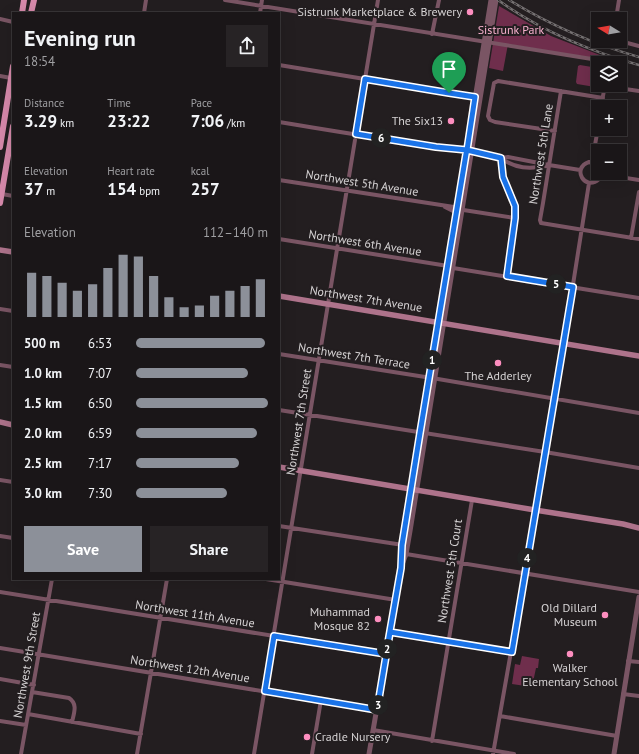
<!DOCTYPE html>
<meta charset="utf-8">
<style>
body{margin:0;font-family:"PT Sans",sans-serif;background:#272325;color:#f1f3f6;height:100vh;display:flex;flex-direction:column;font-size:15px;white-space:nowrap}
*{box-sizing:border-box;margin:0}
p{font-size:13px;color:#9f9fa2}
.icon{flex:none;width:22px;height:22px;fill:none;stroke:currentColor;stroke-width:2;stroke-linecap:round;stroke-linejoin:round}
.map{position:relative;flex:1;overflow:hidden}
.side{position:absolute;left:12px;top:12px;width:268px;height:568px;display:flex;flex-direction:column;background:#1a1618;border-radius:0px;box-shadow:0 4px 16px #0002,0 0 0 1px #383537}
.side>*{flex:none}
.needle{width:26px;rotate:281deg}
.controls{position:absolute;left:591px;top:12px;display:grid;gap:8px}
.controls a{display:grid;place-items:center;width:36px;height:36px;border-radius:0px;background:#1a1618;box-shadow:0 4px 16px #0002,0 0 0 1px #383537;font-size:20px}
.pin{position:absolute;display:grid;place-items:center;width:34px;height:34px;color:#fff;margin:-41px -17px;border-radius:50% 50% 50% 0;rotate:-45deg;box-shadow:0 0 4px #0007}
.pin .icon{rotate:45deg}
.km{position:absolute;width:20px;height:20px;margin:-10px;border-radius:50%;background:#222;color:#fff;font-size:11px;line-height:20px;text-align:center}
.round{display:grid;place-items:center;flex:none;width:42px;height:42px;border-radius:0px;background:#272325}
.headline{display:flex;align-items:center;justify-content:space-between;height:68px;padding:0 12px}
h1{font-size:22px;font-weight:800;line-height:30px}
.stats{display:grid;grid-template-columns:repeat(3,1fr);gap:6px;height:68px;padding:4px 12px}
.stats div{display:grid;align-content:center}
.stats b{font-size:17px;font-weight:800}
.stats small{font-size:11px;font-weight:400}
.stats p{font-size:11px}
.chart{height:112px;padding:8px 12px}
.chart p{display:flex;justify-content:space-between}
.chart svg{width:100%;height:72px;margin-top:4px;stroke:#8c9099;stroke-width:6}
.action{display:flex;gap:8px;margin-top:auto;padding:8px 12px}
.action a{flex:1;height:46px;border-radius:0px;background:#8c9099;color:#fff;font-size:16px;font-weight:800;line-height:46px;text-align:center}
.action a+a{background:#272325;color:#f1f3f6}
ul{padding:0 12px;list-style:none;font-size:13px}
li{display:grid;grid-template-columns:64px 48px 1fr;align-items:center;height:30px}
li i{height:10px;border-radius:5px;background:#8c9099}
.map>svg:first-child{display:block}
.green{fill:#6f2e4c}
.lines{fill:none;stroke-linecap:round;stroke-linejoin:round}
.minor{stroke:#7a5564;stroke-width:4}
.tertiary{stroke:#7a5564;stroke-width:5}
.secondary{stroke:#ae738b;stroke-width:5.5}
.primary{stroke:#d689aa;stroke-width:6}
.rail-casing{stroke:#757172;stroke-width:2.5}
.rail{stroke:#231e20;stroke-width:1;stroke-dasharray:3;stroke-linecap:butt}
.route-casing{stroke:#fff;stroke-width:8}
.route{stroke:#1a73e8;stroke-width:5}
.poi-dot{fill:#fd8ebf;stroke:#231e20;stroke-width:1.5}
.labels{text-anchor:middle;stroke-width:4;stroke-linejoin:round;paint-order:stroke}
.poi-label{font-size:12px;fill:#d6d3d4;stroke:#231e20;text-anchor:end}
.park-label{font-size:12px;fill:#f8b1ce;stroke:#231e20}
.street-label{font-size:12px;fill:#d6d3d4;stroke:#231e20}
</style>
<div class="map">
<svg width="639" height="754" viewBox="0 0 639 754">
<rect width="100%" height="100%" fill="#231e20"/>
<path class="green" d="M499 6 551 36 605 57 604 60 508 44 503 71 489 68Z
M580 65 598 68 597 85 595 87 577 84 576 82 578 66Z
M522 656 539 659 538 668H536L532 687 512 684 515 664 520 665Z"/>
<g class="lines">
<path class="minor" d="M225 0 598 60
M144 13 146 0
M260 13 262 0
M0 19 13 22
M616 19 619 0
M432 34 439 0
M620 41 639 46
M279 65 475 97
M0 76 11 78
M605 86 639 91
M561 91 543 203 540 220 541 223 639 239
M601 107 605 85
M279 122C341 132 404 143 466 150 480 152 494 160 508 157L549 165 580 170
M555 131 495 122 490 120 488 116 494 83 498 81 603 98
M356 134 378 0
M501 158 503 177 515 206V218L507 276
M501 158C515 169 530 169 546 166
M592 162 598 128
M598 165 589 162C571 168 585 192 599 179L601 173
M601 174 639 180
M279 180 454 207 457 209 515 218
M2 194 13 196
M445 207 453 211 457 209
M631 238 639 192
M279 239 448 266
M453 268 639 298
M0 309 13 311
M279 354 438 379 639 413
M0 365 13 367
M279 410 545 452 639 468
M0 480 13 482
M279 526 403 545
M0 536 13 538
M406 554 639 592
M266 579 396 600
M0 592 386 654
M390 632 512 653
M0 648 377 710
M628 661 639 662
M0 679 34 685
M32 692 69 698C78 704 74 713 72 722
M623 694 639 696
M28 714 141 734
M500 716 617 736
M0 721 26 725
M373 730 514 754
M432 741 472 500
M21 754 52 579
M137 754 167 579
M254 754 355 140
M312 754 321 700
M493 754 537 504 572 291 589 183"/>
<path class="tertiary" d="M403 562 406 554 410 531 496 0
M369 754 401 568 403 545 491 0
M614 754 639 597"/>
<path class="secondary" d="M0 250 13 252
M279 296 639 356
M0 422 13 425
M279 467 535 510 623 524 639 528"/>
<path class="primary" d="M22 13 24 0
M31 13 34 0
M0 147 13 66
M0 203 13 126"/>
<g class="rail-casing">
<path id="rail" d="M498 0C540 30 590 51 639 65
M509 0C550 25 593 44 639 57"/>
</g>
<use href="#rail" class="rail"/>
</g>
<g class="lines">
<g class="route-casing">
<path id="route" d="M449 93 475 97 467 150 466 154 420 433 402 545 401 568 386 654 274 636 265 691 377 710 390 632 512 652 573 287 507 276 515 218V206L503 177 501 158 467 150 436 147 356 134 365 79 449 93"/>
</g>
<use href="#route" class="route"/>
</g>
<g class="poi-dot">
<circle cx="470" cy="12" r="4"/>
<circle cx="451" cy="121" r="4"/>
<circle cx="498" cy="363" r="4"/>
<circle cx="605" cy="615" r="4"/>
<circle cx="378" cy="619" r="4"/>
<circle cx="570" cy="654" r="4"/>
<circle cx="307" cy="737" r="4"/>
</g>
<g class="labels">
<g class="poi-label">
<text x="462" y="16">Sistrunk Marketplace &amp; Brewery</text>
<text x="443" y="125">The Six13</text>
<text x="498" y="380" text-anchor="middle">The Adderley</text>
<text x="597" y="612">Old Dillard<tspan x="597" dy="14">Museum</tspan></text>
<text x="370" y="616">Muhammad<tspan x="370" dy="14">Mosque 82</tspan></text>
<text x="570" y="672" text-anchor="middle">Walker<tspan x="570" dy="14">Elementary School</tspan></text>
<text x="315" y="741" text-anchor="start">Cradle Nursery</text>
</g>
<g class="park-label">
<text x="511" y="34">Sistrunk Park</text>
</g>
<g class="street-label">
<text transform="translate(541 154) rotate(-81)" y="4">Northwest 5th Lane</text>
<text transform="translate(362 183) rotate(9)" y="4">Northwest 5th Avenue</text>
<text transform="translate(365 243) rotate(9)" y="4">Northwest 6th Avenue</text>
<text transform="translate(366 299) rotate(9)" y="4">Northwest 7th Avenue</text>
<text transform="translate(354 356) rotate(9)" y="4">Northwest 7th Terrace</text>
<text transform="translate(299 422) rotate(-81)" y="4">Northwest 7th Street</text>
<text transform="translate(450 571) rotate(-81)" y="4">Northwest 5th Court</text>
<text transform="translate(195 614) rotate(9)" y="4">Northwest 11th Avenue</text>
<text transform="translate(27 665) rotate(-80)" y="4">Northwest 9th Street</text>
<text transform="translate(190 669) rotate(9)" y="4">Northwest 12th Avenue</text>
</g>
</g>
</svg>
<div class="controls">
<a><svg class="needle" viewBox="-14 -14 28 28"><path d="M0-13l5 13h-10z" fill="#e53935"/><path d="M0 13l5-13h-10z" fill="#9f9fa2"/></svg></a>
<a><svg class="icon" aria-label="layers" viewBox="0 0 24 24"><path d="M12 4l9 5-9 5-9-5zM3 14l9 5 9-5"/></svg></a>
<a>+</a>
<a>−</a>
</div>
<div class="pin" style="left:449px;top:93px;background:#1e9e55"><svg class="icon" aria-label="arrive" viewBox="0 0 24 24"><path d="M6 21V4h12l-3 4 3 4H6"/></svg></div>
<b class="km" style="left:432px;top:360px">1</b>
<b class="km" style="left:387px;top:649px">2</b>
<b class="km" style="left:378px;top:705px">3</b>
<b class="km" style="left:527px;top:558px">4</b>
<b class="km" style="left:556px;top:284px">5</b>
<b class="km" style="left:381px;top:138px">6</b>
<section class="side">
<div class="headline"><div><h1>Evening run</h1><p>18:54</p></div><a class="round"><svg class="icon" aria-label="share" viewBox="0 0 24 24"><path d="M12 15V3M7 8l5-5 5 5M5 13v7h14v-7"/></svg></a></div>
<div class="stats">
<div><p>Distance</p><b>3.29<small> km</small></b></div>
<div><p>Time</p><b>23:22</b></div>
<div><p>Pace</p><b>7:06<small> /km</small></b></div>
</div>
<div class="stats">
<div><p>Elevation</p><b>37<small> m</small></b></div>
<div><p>Heart rate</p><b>154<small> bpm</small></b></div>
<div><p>kcal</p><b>257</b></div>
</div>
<div class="chart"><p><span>Elevation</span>112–140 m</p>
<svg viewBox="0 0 160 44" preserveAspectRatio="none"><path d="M5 44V17M15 44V19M25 44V23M35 44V28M45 44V24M55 44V14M65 44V6M75 44V7M85 44V19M95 44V32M105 44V38M115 44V37M125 44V31M135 44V28M145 44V25M155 44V21"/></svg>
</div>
<ul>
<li><b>500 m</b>6:53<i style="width:98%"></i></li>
<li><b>1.0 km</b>7:07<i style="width:85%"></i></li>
<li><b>1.5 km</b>6:50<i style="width:100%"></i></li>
<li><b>2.0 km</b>6:59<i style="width:92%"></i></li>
<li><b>2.5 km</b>7:17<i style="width:78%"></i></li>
<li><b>3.0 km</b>7:30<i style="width:69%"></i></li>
</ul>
<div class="action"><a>Save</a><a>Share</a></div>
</section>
</div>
